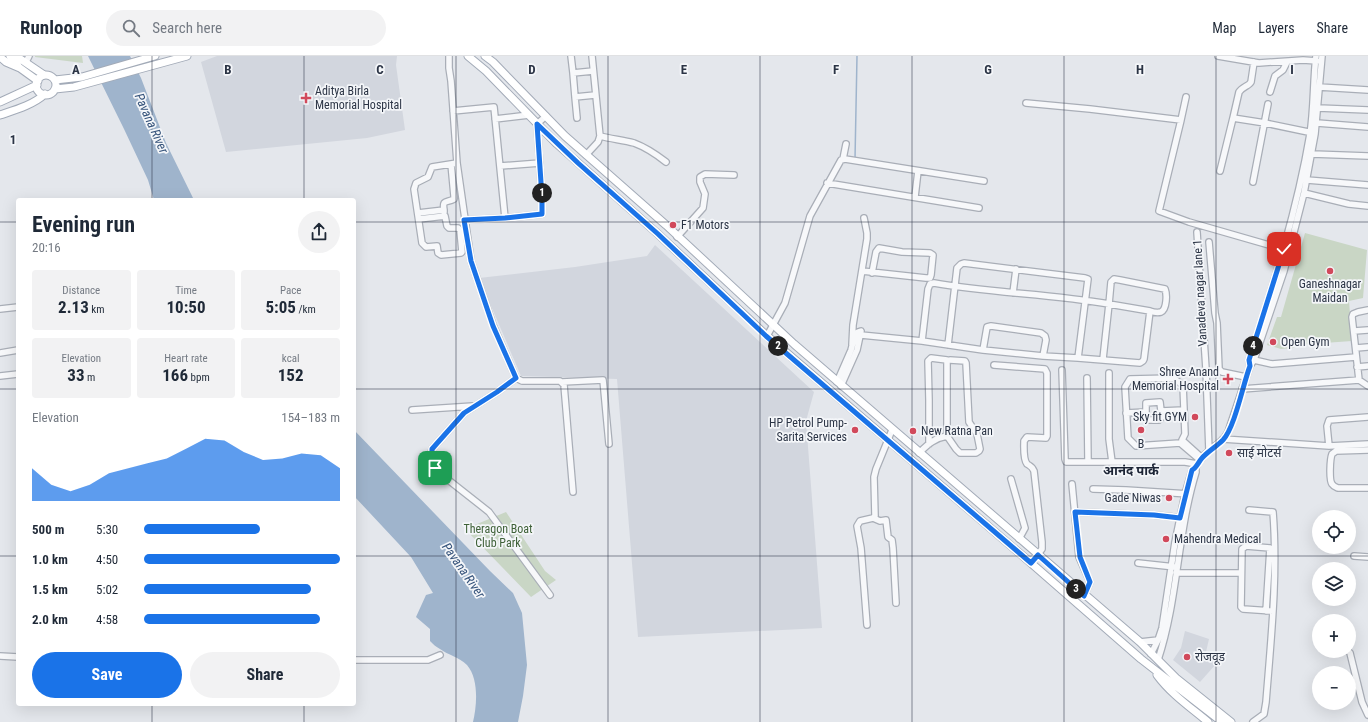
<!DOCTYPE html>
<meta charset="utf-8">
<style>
body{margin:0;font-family:"Roboto Condensed","Noto Sans Devanagari",sans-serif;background:#f2f2f3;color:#1f2937;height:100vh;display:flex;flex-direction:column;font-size:15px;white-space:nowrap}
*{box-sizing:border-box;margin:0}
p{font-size:13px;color:#747a83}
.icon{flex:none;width:22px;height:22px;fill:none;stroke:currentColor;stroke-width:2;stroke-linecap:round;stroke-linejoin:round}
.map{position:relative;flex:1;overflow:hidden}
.drawer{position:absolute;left:16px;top:142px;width:340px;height:508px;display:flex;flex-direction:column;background:#fff;border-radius:4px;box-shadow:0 4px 16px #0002}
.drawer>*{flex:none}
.buttons{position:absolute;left:1312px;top:454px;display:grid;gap:8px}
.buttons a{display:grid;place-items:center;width:44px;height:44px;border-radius:50%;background:#fff;box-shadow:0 4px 16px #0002;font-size:20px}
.pin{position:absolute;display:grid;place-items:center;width:34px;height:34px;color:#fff;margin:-17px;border-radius:8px;box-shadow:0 2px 6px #0006}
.km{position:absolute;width:20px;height:20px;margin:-10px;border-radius:50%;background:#222;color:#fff;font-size:11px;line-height:20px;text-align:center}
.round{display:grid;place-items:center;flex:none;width:42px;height:42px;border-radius:21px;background:#f2f2f3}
.head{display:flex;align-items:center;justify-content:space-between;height:68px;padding:0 16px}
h1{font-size:22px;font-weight:700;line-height:30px}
.figures{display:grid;grid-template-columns:repeat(3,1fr);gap:6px;height:68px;padding:4px 16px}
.figures div{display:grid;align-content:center;border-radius:4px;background:#f2f2f3;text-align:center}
.figures b{font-size:17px;font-weight:700}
.figures small{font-size:11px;font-weight:400}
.figures p{font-size:11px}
.chart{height:112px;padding:8px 16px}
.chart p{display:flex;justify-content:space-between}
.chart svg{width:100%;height:72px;margin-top:4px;fill:#1a73e8;opacity:.7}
.button{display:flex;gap:8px;margin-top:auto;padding:8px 16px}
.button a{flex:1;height:46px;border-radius:24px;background:#1a73e8;color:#fff;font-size:16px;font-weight:700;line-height:46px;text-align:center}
.button a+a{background:#f2f2f3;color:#1f2937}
ul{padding:0 16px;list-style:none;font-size:13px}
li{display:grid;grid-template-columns:64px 48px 1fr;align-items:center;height:30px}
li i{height:10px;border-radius:5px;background:#1a73e8}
header{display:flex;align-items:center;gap:24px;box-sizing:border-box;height:56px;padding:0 20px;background:#fff;border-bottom:1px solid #e0e1e3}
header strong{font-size:19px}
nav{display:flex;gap:22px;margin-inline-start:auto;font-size:14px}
.search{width:280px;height:36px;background:#f2f2f3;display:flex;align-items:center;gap:10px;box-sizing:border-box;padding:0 14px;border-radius:22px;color:#747a83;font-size:15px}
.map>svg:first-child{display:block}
.built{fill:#d2d6de}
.green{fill:#c9d6c5}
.water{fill:#9fb4cc}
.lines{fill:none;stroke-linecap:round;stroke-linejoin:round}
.stream{stroke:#9fb4cc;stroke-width:1.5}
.minor-casing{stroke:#a9aeb7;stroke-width:8}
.major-casing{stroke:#a3abb8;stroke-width:9}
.minor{stroke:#f7f8fa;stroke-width:5.5}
.major{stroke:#fff;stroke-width:7}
.route-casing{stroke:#fff;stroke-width:8}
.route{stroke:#1a73e8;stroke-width:5}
.grid{fill:none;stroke:#2b3445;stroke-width:1;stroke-opacity:0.55}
.poi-dot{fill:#d1495b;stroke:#f4f6f9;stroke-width:1.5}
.labels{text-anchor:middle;stroke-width:3.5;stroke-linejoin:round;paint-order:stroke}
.poi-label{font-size:12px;fill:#2b3445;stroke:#f4f6f9;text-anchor:start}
.street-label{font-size:12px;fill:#2b3445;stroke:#f4f6f9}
.park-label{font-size:12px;fill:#3f6138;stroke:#f4f6f9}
.water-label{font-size:13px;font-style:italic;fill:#34527a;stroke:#f4f6f9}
.neighbourhood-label{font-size:13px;font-weight:bold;fill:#1d2536;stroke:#f4f6f9}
.grid-label{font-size:13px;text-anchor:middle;font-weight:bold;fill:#2b3445;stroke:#f4f6f9;stroke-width:3.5;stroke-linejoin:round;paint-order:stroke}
</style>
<header>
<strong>Runloop</strong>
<div class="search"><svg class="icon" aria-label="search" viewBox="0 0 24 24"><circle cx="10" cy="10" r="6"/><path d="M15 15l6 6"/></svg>Search here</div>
<nav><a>Map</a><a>Layers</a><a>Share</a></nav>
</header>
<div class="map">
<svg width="1368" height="666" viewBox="0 0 1368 666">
<rect width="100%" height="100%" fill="#e4e7ec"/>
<path class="built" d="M217 0H397L396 9 405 74 367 82 226 96 201 6Z
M655 189 814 336 806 365 822 572 638 581 617 323 521 320 479 222 575 211 647 200Z
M1185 575 1209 583 1206 596 1216 600V608L1200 626 1173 604 1181 592Z"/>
<path class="green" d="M35 0H82L83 7 35 1Z
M1305 177 1367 194 1363 242 1349 245 1352 285 1296 289 1293 292 1281 293 1267 289 1277 261H1281Z
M506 456 545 515 556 524 531 541 465 473Z"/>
<path class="water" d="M88 0H130L141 22 166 87 194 144H154L148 124 124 73Z
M354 374 490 515 513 537 522 557 527 609 523 640 518 666H473C477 649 479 623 467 609 459 601 448 599 440 593 436 591 433 588 430 585V573L416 561 426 539 433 537 411 501 354 440Z"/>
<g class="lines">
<path class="stream" d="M855 103 857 0"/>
<g class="minor-casing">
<path id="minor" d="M449 0V12L451 25 457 107 471 205 493 269 516 322 497 336 464 357 432 393C430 400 433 409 437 415L489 456 550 539
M571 0 573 17
M1218 0 1259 7 1303 4 1317 5
M26 6 29 0
M1319 31 1368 34
M1270 36 1275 20 1283 14 1287 6
M575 41 573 17 593 15
M1026 47 1090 53 1181 64 1159 155 1189 166 1290 195
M1318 52 1368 54
M453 55 494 51 505 162
M577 62 575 41 595 39
M1233 62 1239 36C1242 31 1249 30 1251 26L1254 6
M495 63 529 59
M1181 64 1186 41
M1317 67 1368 71
M600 80C611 83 623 84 634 87 645 91 657 99 666 106
M1312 98 1368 100
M586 99 598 86 600 80 592 0
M843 103 846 88
M500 110 540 107
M1220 115 1233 62 1265 67 1313 77
M1307 124 1368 129
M1253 126 1268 48
M827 127 979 152
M1304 137 1349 148 1368 150
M915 141 918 115
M444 154C442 143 447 147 454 143V140L451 108
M418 157 444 154V156
M419 163 445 160 447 170 449 172H458L460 174 462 196 461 197 441 199 438 197 437 190 426 191 422 187 414 133 416 127 428 121 432 111 457 107
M464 164 505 162 542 158V141L537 68 546 60
M1197 176 1206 313 1209 395
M677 181 703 152 705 138 700 126V121L705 118 734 119
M1209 186 1215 257 1217 267 1219 313 1222 316 1246 321
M862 215 926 222H930L931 219 933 199 930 197 902 196 879 192 876 196 872 217
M1013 237 1016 213
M0 253 18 251
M1354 275 1368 274
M861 279 922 285 928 233 930 228 934 227C992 237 1051 238 1109 248L1103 303
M767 280 785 247 810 160 841 104 845 103 984 125
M922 285 983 294 1043 300 1078 302 1140 307 1143 305 1144 303 1150 255 1109 248 1111 226 1114 223 1120 224 1165 233C1167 238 1167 253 1161 256 1157 257 1153 256 1150 255
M852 289 853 269 867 183V177L864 162
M948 289 957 212 961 208 964 207 1085 222 1088 223 1078 302
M1356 292 1368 291
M983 294 987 271 991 270 1041 277 1045 280 1046 284 1043 300
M0 297 18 294
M1254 304 1272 308 1356 301
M994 309 1045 313 1047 317V380L1046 382 1027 381 1024 385C1024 391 1023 403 1027 408 1030 410 1032 410 1034 415L1042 486V493L1031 507
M1250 310 1249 304C1273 230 1297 155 1310 78 1314 53 1313 26 1316 0
M1357 311 1368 310
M1062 314 1065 403 1066 406H1185L1197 408
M1109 317V383L1112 406
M0 320 18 318
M516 322 522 325H560L564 329 573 436
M1087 322 1088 406
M1359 324 1352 261 1353 258 1358 256 1368 254
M562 326 603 324 609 388
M837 326 851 294 855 279 858 276 861 275 857 294 841 330
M1242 333 1359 324 1368 330
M412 354 473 350
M1146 356 1147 364H1159L1162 361 1161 355
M1126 357 1146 356V347L1160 346 1161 355 1184 354
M1223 383 1329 390 1368 388
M929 388V344L928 305 931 302 947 304V380L956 393 960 397H976L979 395 980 393 977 378 969 366 966 307 965 305 950 304
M1329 390 1327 370 1329 364 1368 361
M1368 394 1336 395 1332 398C1330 403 1329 424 1332 428 1334 431 1335 431 1338 432H1368
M919 397C928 388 935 382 947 380
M1200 404 1180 387 1136 390 1128 382 1125 331 1130 323 1173 322 1183 329 1185 378 1182 384 1202 402
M1011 423 1025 472 1019 483
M1072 428 1079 501 1090 526 1084 540
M1093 433 1126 434 1189 438
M1249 454 1273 456C1278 519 1271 583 1266 646L1264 658 1253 666
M1075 456 1154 459 1183 462
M873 462 880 465 886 464 888 481 892 484 893 492 896 547
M1354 500 1368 501
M1138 507 1175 511
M1176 517H1241
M1266 555 1270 492 1246 490 1242 493 1241 551 1243 553 1273 555
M867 569 861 492 857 470 860 465 873 462 875 460 874 421 876 413 892 374
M1140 586 1158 584 1162 572 1175 486 1185 438 1192 414 1195 413
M1348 595 1350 597 1362 646 1368 659
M1151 598 1158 584
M0 600 18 601
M354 604H428L440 599
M1158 604C1178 544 1177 478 1196 416 1194 402 1213 393 1222 384 1225 382 1226 379 1228 376L1250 310 1254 304 1284 215 1304 137 1315 78 1322 0"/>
</g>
<g class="major-casing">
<path id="major" d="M10 0 18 10
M16 0 44 19
M468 0 486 15 557 88 658 178 767 280 1031 507 1141 603 1222 666
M485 0 493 6 565 80 666 169 794 288 1140 586 1176 622 1231 666
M0 1 6 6 20 12 38 25
M36 29a10 10 0 1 1 20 0a10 10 0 1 1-20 0Z
M55 24 82 21 155 0
M55 33 74 31 187 0
M0 46 37 29
M0 59C15 54 33 49 45 38
M1157 619C1171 638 1190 651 1208 666"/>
</g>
<use href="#minor" class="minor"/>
<use href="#major" class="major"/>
</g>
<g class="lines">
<g class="route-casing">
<path id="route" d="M435 412 432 400V393L464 357 497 336 516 322 493 270 471 205 464 164 505 162 542 158V141L537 68 578 107 658 178 766 280 1031 507 1038 499 1084 540 1090 526 1080 501 1075 456 1154 459 1180 462 1192 414C1197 412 1199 404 1204 400 1210 394 1217 390 1223 384 1235 371 1243 328 1250 310L1249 304 1284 193"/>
</g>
<use href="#route" class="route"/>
</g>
<path class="grid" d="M152 0V144M304 0V144M456 0V666M608 0V666M760 0V666M912 0V666M1064 0V666M1216 0V666M0 166H18M354 166H1368M0 333H18M354 333H1368M0 500H18M354 500H1368M152 648V666M304 648V666"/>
<g class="poi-dot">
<path d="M304 36h4v4h4v4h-4v4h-4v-4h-4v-4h4z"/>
<circle cx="673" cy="169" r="4"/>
<circle cx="1330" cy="215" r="4"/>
<circle cx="1273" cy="286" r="4"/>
<path d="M1226 317h4v4h4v4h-4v4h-4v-4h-4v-4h4z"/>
<circle cx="1195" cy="361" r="4"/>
<circle cx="855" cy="374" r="4"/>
<circle cx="1141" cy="374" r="4"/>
<circle cx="913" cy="375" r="4"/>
<circle cx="1229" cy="397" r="4"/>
<circle cx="1169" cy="442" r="4"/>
<circle cx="1166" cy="483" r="4"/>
<circle cx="1187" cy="601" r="4"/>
</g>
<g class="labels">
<g class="poi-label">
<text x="315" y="39">Aditya Birla<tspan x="315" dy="14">Memorial Hospital</tspan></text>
<text x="681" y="173">F1 Motors</text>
<text x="1330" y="232" text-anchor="middle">Ganeshnagar<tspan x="1330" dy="14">Maidan</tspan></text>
<text x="1281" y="290">Open Gym</text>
<text x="1219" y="320" text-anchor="end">Shree Anand<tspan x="1219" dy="14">Memorial Hospital</tspan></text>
<text x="1187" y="365" text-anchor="end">Sky fit GYM</text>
<text x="847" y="371" text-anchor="end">HP Petrol Pump-<tspan x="847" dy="14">Sarita Services</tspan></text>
<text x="921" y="379">New Ratna Pan</text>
<text x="1141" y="392" text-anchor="middle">B</text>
<text x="1237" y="401">साई मोटर्स</text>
<text x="1161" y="446" text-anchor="end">Gade Niwas</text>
<text x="1174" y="487">Mahendra Medical</text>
<text x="1195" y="605">रोजवूड</text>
</g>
<g class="street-label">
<text transform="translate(1200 237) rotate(-93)" y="4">Vanadeva nagar lane 1</text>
</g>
<g class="park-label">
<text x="498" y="477">Theragon Boat<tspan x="498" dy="14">Club Park</tspan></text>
</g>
<g class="water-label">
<text transform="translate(152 67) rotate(66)" y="5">Pavana River</text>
<text transform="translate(464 514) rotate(55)" y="5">Pavana River</text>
</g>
<g class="neighbourhood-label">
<text x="1131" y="419">आनंद पार्क</text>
</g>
</g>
<g class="grid-label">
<text x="76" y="18">A</text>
<text x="228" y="18">B</text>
<text x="380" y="18">C</text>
<text x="532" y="18">D</text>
<text x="684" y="18">E</text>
<text x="836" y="18">F</text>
<text x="988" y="18">G</text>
<text x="1140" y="18">H</text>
<text x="1292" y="18">I</text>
<text x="13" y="88">1</text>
</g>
</svg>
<div class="buttons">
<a><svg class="icon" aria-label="locate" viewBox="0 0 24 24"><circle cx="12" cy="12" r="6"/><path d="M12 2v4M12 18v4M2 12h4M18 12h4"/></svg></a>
<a><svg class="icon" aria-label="layers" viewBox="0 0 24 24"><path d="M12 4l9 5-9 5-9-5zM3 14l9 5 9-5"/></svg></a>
<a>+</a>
<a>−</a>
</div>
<div class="pin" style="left:435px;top:412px;background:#1e9e55"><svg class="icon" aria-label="arrive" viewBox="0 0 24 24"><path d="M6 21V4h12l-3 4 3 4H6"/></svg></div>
<div class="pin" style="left:1284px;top:193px;background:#d93025"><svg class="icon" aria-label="check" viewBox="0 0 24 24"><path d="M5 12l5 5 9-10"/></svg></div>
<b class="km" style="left:542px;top:137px">1</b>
<b class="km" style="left:778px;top:290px">2</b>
<b class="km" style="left:1076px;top:533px">3</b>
<b class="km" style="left:1253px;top:290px">4</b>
<section class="drawer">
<div class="head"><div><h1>Evening run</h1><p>20:16</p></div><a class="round"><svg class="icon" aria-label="share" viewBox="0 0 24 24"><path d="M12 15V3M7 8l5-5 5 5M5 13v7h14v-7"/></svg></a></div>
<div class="figures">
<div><p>Distance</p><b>2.13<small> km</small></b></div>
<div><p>Time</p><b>10:50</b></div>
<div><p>Pace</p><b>5:05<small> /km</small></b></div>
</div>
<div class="figures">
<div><p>Elevation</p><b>33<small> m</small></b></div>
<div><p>Heart rate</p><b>166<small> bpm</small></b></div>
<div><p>kcal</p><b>152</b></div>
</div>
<div class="chart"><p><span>Elevation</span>154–183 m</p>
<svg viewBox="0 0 160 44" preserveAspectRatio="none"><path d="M0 44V24L10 34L20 38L30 34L40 27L50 24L60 21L70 18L80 12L90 6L100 7L110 14L120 19L130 18L140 15L150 16L160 24V44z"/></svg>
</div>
<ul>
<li><b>500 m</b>5:30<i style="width:59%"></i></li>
<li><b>1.0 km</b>4:50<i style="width:100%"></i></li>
<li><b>1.5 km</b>5:02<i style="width:85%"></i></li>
<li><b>2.0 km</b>4:58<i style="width:90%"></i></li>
</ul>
<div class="button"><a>Save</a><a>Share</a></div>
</section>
</div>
